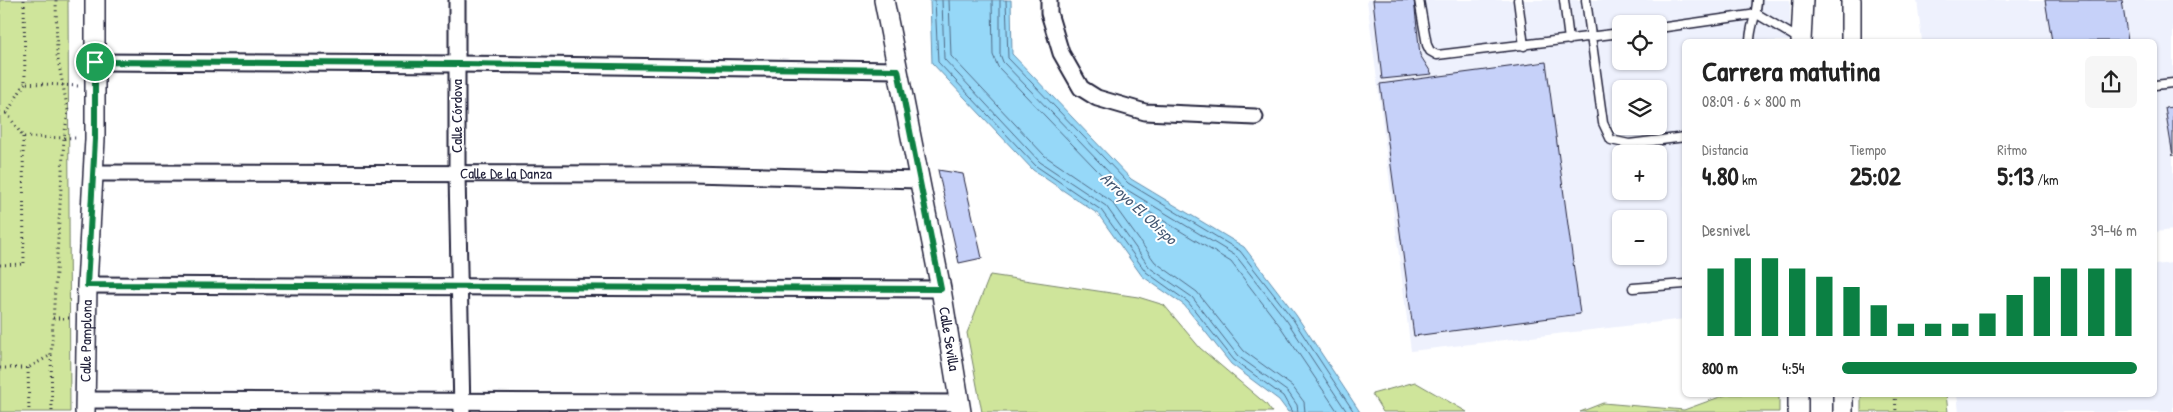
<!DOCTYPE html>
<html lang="es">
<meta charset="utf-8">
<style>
body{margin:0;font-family:"Patrick Hand",sans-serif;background:#f6f6f6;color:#222;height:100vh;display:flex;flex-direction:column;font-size:19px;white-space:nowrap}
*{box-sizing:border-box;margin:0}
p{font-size:16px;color:#767676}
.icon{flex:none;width:28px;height:28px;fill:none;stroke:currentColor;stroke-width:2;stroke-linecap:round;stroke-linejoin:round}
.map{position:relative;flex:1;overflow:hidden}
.side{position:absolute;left:1682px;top:39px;width:475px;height:358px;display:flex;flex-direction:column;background:#fff;border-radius:8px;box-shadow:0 1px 4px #0004}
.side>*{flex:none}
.controls{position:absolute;left:1612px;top:15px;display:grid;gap:10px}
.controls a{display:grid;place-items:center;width:55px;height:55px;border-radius:8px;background:#fff;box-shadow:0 1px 4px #0004;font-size:25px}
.pin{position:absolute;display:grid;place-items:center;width:42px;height:42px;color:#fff;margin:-21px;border:2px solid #fff;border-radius:50%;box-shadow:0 1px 5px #0007}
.round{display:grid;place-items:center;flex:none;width:52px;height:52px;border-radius:8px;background:#f6f6f6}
.headline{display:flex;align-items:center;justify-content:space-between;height:85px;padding:0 20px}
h1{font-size:28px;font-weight:700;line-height:38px}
.stats{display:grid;grid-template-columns:repeat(3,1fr);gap:8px;height:85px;padding:5px 20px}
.stats div{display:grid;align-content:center}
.stats b{font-size:25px;font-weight:700}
.stats small{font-size:14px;font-weight:400}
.stats p{font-size:14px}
.chart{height:140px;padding:10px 20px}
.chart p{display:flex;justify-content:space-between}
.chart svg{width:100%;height:90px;margin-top:5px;stroke:#0b8043;stroke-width:6}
ul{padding:0 20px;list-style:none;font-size:16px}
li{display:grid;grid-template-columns:80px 60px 1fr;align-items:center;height:38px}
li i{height:12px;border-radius:6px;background:#0b8043}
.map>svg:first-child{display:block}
.built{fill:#eef1fd;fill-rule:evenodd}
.green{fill:#cfe59b;stroke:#78846b}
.water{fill:#96d8f8;stroke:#688fac}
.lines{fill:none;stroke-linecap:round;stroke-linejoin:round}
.shore{stroke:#506b87;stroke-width:1}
.building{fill:#c6d1f9;stroke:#22223b}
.service-casing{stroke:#22223b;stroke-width:11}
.minor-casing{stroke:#22223b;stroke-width:19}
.tertiary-casing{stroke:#22223b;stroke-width:22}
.path{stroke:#22223b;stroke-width:3;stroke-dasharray:1 4;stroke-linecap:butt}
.service{stroke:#fff;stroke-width:8}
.minor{stroke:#fff;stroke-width:15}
.tertiary{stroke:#fff;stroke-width:19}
.route-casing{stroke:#fff;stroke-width:10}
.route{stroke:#0b8043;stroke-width:6}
.labels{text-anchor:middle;stroke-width:4;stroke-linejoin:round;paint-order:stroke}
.street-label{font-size:15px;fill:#22223b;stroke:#fff}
.water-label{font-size:16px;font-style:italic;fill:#455974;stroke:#fff}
</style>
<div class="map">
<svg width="2173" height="412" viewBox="0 0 2173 412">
<rect width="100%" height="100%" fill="#fff"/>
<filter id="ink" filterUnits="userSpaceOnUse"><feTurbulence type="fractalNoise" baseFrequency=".02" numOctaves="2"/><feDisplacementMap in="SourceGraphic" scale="10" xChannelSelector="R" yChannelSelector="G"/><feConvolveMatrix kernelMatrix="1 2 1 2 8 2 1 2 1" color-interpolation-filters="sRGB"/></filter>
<g filter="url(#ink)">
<path class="built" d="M1367 0H1790V41H1685V319L1411 351ZM1621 24H1659V61H1621ZM1621 89H1659V126H1621ZM1621 154H1659V191H1621ZM1621 219H1659V256H1621Z
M1917 0H2173V230L2155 232V41H1922Z
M2173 263V412H1959L1957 394H2155V265Z"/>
<path class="green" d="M0 0H68L70 412H0Z
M990 275 1138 297 1164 305 1200 348 1266 404 1272 412H982L967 333Z
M1415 382 1467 412H1383L1372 394Z
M1728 394H1779V412H1580L1603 403 1684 410Z
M1861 394H1946L1948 412H1861Z"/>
<path class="water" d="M930 0H1011L1012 54 1131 179 1244 247 1296 315 1360 412H1288L1279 400 1231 364 1184 305 1142 276 1098 214 1033 170 932 63Z"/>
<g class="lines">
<path class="shore" d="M935 0 938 62 1036 166 1101 210 1146 272 1188 302 1234 360 1283 396 1292 412
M942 0 944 59 1040 162 1106 206 1150 268 1192 297 1238 356 1288 392 1297 405 1298 412
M949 0 951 56 1045 156 1111 201 1155 262 1197 292 1244 351 1292 386 1304 402 1305 412
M992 0 993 55 998 67 1120 194 1231 262 1280 326 1338 412
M1000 0V54L1003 62 1124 188 1236 256 1287 321 1347 412
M1006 0 1008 58 1128 183 1240 251 1292 318 1354 412"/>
</g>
<path class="building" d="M1373 0H1414L1420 55 1432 74 1382 79Z
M2045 0H2122L2128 41H2052Z
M1546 62 1580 314 1414 336 1380 84Z
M2173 107V156L2165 108Z
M938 170 963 174 982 258 959 263Z"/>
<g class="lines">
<g class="service-casing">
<path id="service" d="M1419 0 1427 45 1430 51 1437 55 1621 33
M1518 0 1524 46
M1564 0 1569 40
M1586 0 1603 123 1611 140 1629 144 1685 137
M1659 28 1757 14 1799 39
M1750 41C1750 27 1757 15 1757 0
M2155 85 2173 83
M1633 288 1685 284"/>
</g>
<g class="minor-casing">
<g id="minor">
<path d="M457 0V175L462 411"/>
<path d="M1049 0V13L1061 53 1081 88 1097 98 1145 112 1255 117"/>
<path d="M95 62 458 64 898 70"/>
<path id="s1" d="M94 173 691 174 918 180"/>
<path d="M87 285 941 289"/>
<path d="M85 400 960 403"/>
</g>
</g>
<g class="tertiary-casing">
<g id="tertiary">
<path id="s2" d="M884 0 941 289 961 412"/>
<path d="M1801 41 1803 0"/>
<path d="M1851 41V0"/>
<path id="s3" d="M85 412 87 285 95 139V0"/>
<path d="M1798 412V394"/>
<path d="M1843 412V394"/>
</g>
</g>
<path class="path" d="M24 0 25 83 79 86
M25 83 7 113 23 137 77 138
M0 113H7
M0 265 24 264 23 137
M53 318H70
M51 355 52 412
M0 368H28L51 355 64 138 68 111 57 55 56 0
M28 368 29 412
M1895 394 1896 412"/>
<use href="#service" class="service"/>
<use href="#minor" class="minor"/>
<use href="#tertiary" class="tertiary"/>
</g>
</g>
<g class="lines" filter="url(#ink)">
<g class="route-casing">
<path id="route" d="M95 62 458 64 898 70 941 289 87 285 95 139Z"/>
</g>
<use href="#route" class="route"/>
</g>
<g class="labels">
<g class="street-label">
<text transform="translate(457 116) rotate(-90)" y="5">Calle Córdova</text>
<text dy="5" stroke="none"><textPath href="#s1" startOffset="412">Calle De la Danza</textPath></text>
<text dy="5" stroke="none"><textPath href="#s2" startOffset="345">Calle Sevilla</textPath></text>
<text dy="5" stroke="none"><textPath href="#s3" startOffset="71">Calle Pamplona</textPath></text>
</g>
<g class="water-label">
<text transform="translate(1139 208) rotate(43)" y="6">Arroyo El Obispo</text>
</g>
</g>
</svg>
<div class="controls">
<a><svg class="icon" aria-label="locate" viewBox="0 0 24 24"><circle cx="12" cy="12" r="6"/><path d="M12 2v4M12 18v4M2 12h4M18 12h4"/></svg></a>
<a><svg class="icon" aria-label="layers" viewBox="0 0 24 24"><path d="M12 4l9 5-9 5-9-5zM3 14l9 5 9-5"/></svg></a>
<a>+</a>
<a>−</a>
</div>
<div class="pin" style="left:95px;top:62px;background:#1e9e55"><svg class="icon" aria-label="arrive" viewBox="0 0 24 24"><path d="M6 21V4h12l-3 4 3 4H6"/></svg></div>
<section class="side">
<div class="headline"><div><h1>Carrera matutina</h1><p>08:09 · 6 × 800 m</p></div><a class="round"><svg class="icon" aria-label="share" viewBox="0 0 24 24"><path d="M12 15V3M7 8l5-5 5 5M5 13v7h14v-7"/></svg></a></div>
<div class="stats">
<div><p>Distancia</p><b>4.80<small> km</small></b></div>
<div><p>Tiempo</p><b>25:02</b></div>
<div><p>Ritmo</p><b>5:13<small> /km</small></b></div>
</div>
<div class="chart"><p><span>Desnivel</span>39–46 m</p>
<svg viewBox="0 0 160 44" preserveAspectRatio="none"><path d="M5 44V11M15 44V6M25 44V6M35 44V11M45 44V15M55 44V20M65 44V29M75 44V38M85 44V38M95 44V38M105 44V33M115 44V24M125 44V15M135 44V11M145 44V11M155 44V11"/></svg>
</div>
<ul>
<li><b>800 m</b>4:54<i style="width:100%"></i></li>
</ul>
</section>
</div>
